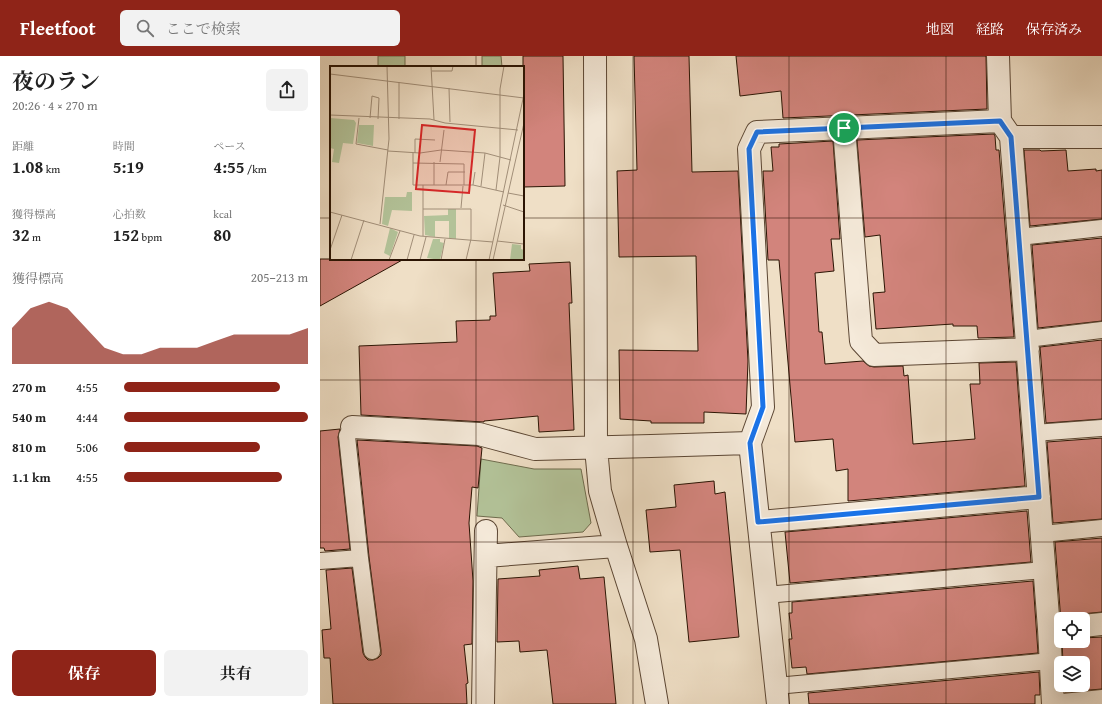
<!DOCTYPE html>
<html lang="ja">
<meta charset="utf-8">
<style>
body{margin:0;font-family:"Gentium Book Plus","Noto Serif JP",serif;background:#f2f2f2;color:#222;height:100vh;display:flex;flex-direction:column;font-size:15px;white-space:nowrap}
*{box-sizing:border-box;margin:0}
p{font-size:13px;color:#767676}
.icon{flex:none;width:22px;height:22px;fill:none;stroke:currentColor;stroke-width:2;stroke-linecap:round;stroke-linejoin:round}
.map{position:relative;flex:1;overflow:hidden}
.drawer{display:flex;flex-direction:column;background:#fff;width:320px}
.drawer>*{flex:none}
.tools{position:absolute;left:734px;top:556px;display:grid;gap:8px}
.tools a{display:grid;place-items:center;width:36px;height:36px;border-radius:6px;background:#fff;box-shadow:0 4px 16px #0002;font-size:20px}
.pin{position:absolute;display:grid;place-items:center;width:34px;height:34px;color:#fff;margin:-17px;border:2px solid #fff;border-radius:50%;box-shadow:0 1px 4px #0007}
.round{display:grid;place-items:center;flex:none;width:42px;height:42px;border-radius:6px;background:#f2f2f2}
.summary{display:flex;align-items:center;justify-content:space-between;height:68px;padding:0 12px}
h1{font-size:22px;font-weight:700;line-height:30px}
.figures{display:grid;grid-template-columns:repeat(3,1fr);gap:6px;height:68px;padding:4px 12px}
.figures div{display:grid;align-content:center}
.figures b{font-size:17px;font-weight:700}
.figures small{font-size:11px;font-weight:400}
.figures p{font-size:11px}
.chart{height:112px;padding:8px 12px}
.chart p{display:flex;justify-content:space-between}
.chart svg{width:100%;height:72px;margin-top:4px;fill:#8f2418;opacity:.7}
.primary-button{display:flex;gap:8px;margin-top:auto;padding:8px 12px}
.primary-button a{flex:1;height:46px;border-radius:6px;background:#8f2418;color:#fff;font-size:16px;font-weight:700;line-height:46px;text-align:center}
.primary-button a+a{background:#f2f2f2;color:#222}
ul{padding:0 12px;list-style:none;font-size:13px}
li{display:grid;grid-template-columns:64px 48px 1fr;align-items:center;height:30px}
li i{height:10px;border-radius:5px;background:#8f2418}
header{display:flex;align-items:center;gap:24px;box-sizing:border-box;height:56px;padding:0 20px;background:#8f2418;color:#fff}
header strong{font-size:19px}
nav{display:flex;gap:22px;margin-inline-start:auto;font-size:14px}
.search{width:280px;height:36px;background:#f2f2f2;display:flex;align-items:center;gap:10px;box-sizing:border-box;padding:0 14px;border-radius:6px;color:#767676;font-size:15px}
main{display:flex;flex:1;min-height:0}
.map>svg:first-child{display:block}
.green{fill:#b3c399;stroke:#6f6c4e}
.building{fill:#d2847c;stroke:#2b1403}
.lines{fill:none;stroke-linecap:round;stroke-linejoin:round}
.service-casing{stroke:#5c4734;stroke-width:18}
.minor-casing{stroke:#5c4734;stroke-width:24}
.service{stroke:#f5eada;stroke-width:16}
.minor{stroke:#f5eada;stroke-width:22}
.route-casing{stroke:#fff;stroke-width:8}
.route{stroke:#1a73e8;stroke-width:5}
.grid{fill:none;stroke:#2b1403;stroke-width:1;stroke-opacity:0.55}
.inset-road{fill:none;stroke:#a18e78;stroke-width:1}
.view{fill:#d62828;fill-opacity:0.15;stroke:#d62828;stroke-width:2}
.inset-edge{fill:none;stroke:#2b1403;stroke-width:2}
</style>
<header>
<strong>Fleetfoot</strong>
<div class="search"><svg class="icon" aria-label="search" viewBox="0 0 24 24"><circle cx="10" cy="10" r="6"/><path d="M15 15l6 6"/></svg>ここで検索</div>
<nav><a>地図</a><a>経路</a><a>保存済み</a></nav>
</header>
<main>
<section class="drawer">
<div class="summary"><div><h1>夜のラン</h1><p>20:26 · 4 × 270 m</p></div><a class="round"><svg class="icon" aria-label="share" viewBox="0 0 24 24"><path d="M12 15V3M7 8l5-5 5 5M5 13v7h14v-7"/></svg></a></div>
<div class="figures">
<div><p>距離</p><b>1.08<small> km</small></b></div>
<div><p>時間</p><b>5:19</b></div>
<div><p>ペース</p><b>4:55<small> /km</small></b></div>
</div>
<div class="figures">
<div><p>獲得標高</p><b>32<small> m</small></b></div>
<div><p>心拍数</p><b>152<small> bpm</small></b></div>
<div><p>kcal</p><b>80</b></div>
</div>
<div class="chart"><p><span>獲得標高</span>205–213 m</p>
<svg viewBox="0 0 160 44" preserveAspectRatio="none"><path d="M0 44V22L10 10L20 6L30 10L40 22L50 34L60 38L70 38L80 34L90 34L100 34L110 30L120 26L130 26L140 26L150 26L160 22V44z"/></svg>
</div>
<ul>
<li><b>270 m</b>4:55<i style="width:85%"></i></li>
<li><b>540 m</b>4:44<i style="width:100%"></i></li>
<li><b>810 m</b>5:06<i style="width:74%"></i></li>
<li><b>1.1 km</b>4:55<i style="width:86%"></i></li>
</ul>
<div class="primary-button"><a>保存</a><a>共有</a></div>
</section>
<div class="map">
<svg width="782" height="648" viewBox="0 0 782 648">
<rect width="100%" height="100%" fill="#efdfc6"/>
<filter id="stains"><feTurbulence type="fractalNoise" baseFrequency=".005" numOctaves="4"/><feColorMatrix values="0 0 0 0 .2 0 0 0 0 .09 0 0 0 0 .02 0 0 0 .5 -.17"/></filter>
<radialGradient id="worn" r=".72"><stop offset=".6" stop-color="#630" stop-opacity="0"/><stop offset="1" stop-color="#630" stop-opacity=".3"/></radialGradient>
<path class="green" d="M58 0H85V11H58Z
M162 0H181L182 11H162Z
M161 403 214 413H261L271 467 263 476 199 481 182 462 157 460Z"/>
<path class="building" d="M203 0H243L245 130 203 131Z
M314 0H369L372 116 418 115 428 305 426 358 384 356V367H331V365L300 363 299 294 378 295 376 200 299 201 297 115 317 114Z
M416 0H666L667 53 463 62 461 35 420 40Z
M674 78 675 80 676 94H679L694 281 658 282 657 270H633V268L556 273 553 237 565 236 560 179 545 181 537 84Z
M513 85 520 183H511L514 215 495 217 499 276H502L505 308 543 305 549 310 554 311 583 310 584 320 588 319 593 388 655 383 650 328H660L659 307 696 306 705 430 528 445V413L516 415 513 383 475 386 459 204H448L443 115H453L451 91H459V88Z
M704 94H720L721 95 746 94 748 115 776 113V115L782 114V163L710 170Z
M782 182V265L718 272 712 189Z
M0 203H84L0 250Z
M250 206 252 247H249L254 374 219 376 218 360 164 365V366L41 359 39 290 137 286 136 265 170 264V260H176L173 217 210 215 209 208Z
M782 284V363L726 367 720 291Z
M20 373 18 381 30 493 5 495 4 492H0V375Z
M782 382V463L733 467 727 386Z
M37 384 157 390 162 392 158 432 152 431 149 467 153 525 152 588 144 589 148 627 146 628 147 648H13L10 602H4L2 574 11 573 6 514 32 512 43 597 45 601 48 604H53L58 602 61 599V594L49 501Z
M394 425 395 438 405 436 419 581 369 586 360 494 330 496 326 454 356 451 354 429Z
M707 455 711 506 470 527 465 476Z
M782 482V556L761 558 756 560 753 563H741V566L735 486Z
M258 510 260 523 284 521 296 648H233L227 594 200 596 199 585 177 586 178 523 220 520 219 514Z
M713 525 718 597 487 618 486 611 472 612 469 583H472L469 557H472V546Z
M782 581V633L745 636 744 629H763V607H743L742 585H763V582Z
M719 616 720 639H715V648H489L488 637Z"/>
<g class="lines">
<g class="service-casing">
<path id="service" d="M699 181 782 172
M707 283 782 274
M32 371 27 380 40 502 52 595
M714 377 782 372
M722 478 782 472
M0 505 40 502
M446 539 724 514
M456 630 731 605
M733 647 782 642"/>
</g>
<g class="minor-casing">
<path id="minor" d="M275 0 276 392 280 435 296 490 326 583 337 648
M678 0 680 65 691 81 729 573 733 648
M524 72 541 285 554 299 708 293
M691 81H782
M32 371 159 378 215 393 331 390 430 387
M439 466 719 441
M166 500 296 490
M763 570 782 568
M163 648 166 475
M458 648 430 387 443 351 429 93 437 76 680 65"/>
</g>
<use href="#service" class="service"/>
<use href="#minor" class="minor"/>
</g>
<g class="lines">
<g class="route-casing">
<path id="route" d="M680 65 691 81 719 441 438 466 430 387 443 351 429 93 437 76Z"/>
</g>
<use href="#route" class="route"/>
</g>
<path class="grid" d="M156 0V11M313 0V648M469 0V648M626 0V648M0 162H11M203 162H782M156 203V648M0 324H782M0 486H782"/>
<g transform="translate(10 10)">
<rect width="194" height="194" fill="#efdfc6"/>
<path d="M0 52 24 54 26 57 23 78 13 77 9 97 2 96 4 83 0 82ZM29 59H44L43 80 27 77ZM77 126H82V145L62 144 58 160 52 158 55 131H76ZM118 143H126V173L119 172V155H105V171L95 169 94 150 118 149ZM60 162 68 166 60 190 54 187ZM103 173H110V176L114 177 110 194 97 192ZM182 178 191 179V183L194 184V194H180Z" fill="#b3c399"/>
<path class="inset-road" d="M101 0 104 54M102 5H122L123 0M0 8 194 32M119 22 120 56M0 49 100 53 115 57 188 64M29 52 26 78 58 84M40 52 42 30 49 32 48 53M69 53V16M58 85 90 87 111 84 155 87 181 94M83 87V119H143L174 126M85 87V73L105 74M104 96V119M110 96 114 64M83 97 134 98V119M93 119V170M116 119 118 106H135M143 119 145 106M151 120 155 87M166 124 170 91V23L174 0M178 127 194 130M173 139 194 146M131 142 133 120M93 143H141V173L136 194M0 146 90 170 163 176M50 158 59 73 57 0M167 175 194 178M0 184 12 149M21 194 34 154M59 194 70 165M77 194 84 169M90 194 96 171M111 194 115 173M159 194 194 28M163 194 194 57"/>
<path class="view" d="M92 59 145 64 139 127 86 123Z"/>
<rect width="194" height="194" class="inset-edge"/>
</g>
<rect width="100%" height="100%" filter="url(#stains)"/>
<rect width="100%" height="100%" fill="url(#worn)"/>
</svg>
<div class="tools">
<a><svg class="icon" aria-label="locate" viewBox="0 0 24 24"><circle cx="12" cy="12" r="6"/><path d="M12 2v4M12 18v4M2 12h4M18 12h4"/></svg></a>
<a><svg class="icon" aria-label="layers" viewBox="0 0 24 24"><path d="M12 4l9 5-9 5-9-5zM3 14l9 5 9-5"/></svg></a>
</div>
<div class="pin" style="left:524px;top:72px;background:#1e9e55"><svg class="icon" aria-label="arrive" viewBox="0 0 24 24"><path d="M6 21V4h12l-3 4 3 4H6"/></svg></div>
</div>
</main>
